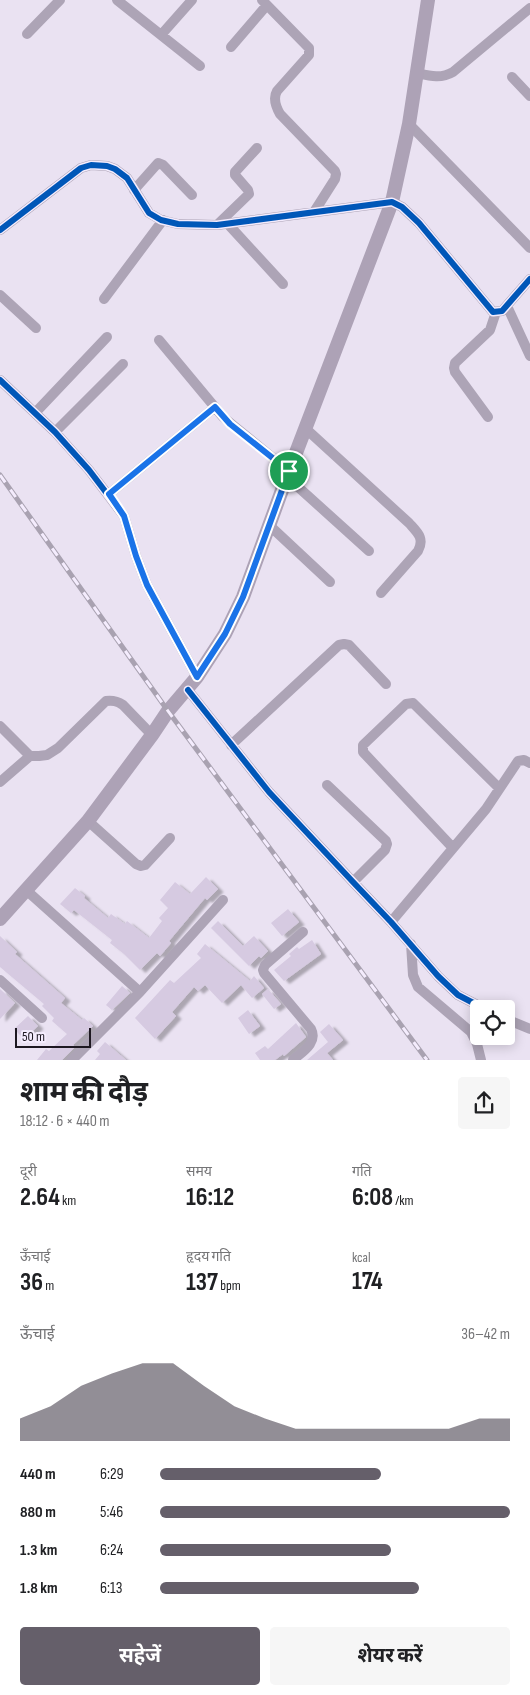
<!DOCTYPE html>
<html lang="hi">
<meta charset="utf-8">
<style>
body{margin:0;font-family:"Sofia Sans Condensed","Noto Sans Devanagari",sans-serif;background:#f6f6f6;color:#202124;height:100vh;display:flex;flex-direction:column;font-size:19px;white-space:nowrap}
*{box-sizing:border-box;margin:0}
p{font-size:16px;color:#757577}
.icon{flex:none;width:28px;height:28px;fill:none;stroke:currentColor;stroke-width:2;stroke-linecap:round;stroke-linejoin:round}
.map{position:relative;height:1060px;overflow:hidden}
.panel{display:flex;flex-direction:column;background:#fff;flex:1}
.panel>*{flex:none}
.buttons{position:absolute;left:470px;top:1000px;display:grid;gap:10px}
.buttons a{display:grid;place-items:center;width:45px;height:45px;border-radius:5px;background:#fff;box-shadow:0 2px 12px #0003;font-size:25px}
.scale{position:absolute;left:15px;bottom:12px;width:76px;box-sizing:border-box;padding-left:5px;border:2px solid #1d1821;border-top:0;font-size:14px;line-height:18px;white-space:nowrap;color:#1d1821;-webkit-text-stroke:4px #f4ecfd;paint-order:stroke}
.pin{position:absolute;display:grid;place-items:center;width:42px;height:42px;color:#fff;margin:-21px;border:2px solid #fff;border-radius:50%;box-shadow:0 1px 5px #0007}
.round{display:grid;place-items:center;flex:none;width:52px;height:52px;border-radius:5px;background:#f6f6f6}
.summary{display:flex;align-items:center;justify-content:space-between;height:85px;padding:0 20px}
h1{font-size:28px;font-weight:700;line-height:38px}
.stats{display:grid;grid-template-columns:repeat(3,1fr);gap:8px;height:85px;padding:5px 20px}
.stats div{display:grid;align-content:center}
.stats b{font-size:25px;font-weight:700}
.stats small{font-size:14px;font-weight:400}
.stats p{font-size:14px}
.chart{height:140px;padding:10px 20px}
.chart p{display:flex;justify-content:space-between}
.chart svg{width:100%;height:90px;margin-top:5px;fill:#655f6a;opacity:.7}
.primary-button{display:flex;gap:10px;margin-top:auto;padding:10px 20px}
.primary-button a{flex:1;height:58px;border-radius:5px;background:#655f6a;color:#fff;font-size:20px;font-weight:700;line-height:58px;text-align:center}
.primary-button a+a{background:#f6f6f6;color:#202124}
ul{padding:0 20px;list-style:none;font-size:16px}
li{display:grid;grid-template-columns:80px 60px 1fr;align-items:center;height:38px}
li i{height:12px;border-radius:6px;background:#655f6a}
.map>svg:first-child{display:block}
.building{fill:#d6cae1;filter:url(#shadow)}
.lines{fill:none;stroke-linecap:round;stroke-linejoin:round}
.street{stroke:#ada4b6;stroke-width:10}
.secondary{stroke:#ada2b6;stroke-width:14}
.rail-casing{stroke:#a9a2b1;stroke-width:5}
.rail{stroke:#f4ecfd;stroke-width:3;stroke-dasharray:9;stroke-linecap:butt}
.cycleway-casing{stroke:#f4ecfd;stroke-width:9}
.cycleway{stroke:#0057b8;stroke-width:6}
.route-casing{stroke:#fff;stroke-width:10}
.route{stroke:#1a73e8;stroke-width:6}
</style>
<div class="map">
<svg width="530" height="1060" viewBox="0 0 530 1060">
<defs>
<filter id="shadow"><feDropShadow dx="5.5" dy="3" stdDeviation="1" flood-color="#0004"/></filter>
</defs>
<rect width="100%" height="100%" fill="#eae2f2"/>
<path class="building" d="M206 877 218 889 207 900 205 898 169 941 171 943 160 956 157 953 140 970 124 954 110 943 112 940 74 910 71 913 60 904 75 888 85 896 84 898 108 918 111 914 125 924 127 921 149 938 162 921 159 918 168 908 160 900 175 882 190 894Z
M288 909 299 922 282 936 271 923Z
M218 921 243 946 254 936 268 951 261 958 259 956 249 966 211 928Z
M0 936 17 952 15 954 65 998 61 1003 82 1020 84 1018 93 1026 73 1045 75 1047 62 1060H37L46 1049 49 1051 67 1034 52 1021 54 1018 42 1006 44 1004 0 967Z
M312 940 321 954 284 981 274 970 291 956 289 954 297 947 299 949Z
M205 944 250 981 254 976 264 988 252 998 241 985 222 1003 205 985 198 991 194 987 172 1012 176 1016 155 1039 135 1018 170 980 174 983 201 958 197 954Z
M122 986 130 993 112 1010 106 1005Z
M0 989 15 1003 0 1019Z
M268 989 281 1004 274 1009 262 994Z
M248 1010 260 1026 249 1034 238 1018Z
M28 1016 38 1026 24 1039 14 1029Z
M296 1023 306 1037 284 1056 283 1054 275 1060H260L255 1053 265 1046 268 1049Z
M329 1024 343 1040 327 1053 333 1060H307L328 1042 320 1032Z
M105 1042 126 1060H95L100 1054 97 1051Z"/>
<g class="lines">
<path class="street" d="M117 0 200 66
M262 0 309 48V55L277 91C273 98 276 107 280 114L335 171 336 174 335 179 314 212
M27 34 60 0
M161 35 192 0
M231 47 267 5
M417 73C430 76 441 79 453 72L530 8
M512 77 530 96
M409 124 530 248
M134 190 158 163 163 165 192 195
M227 223 283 284
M218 224 249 194 248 190 235 175V172L257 148
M0 230 81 168 91 165 107 166 115 169 127 178 149 213 161 220 178 224 217 225 392 202 402 207 419 223 493 312 502 311 530 279
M0 295 36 328
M104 299 163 220
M507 306 530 356
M159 340 223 417 289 471
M0 380 55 432 89 470 124 516 136 556 147 585 197 677
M35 413 107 337
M488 417 455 372 454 368 455 363 490 330 496 312
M305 428 409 523C417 532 425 538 418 551L381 593
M55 432 123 364
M287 477 369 551
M109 494 215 407
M269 525 330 582
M188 690 269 792 353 882 391 922 438 976 458 995 485 1009
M0 726 30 756H39L47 755 58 748 106 701C113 700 117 701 123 705L152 735
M231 745 339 645 344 644 349 645 386 684
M0 782 30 756
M327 785 386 841 387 844 385 850 353 882
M88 821 136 864 141 866 145 865 170 838
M453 848 363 752V745L406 704 413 703 499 788
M26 890 140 992 72 1060
M391 922 486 809 518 761 524 760 530 763
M411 944 413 975 418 987 471 1032 477 1044 481 1060
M0 980 42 1018
M140 992 223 900
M506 1019 530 1029
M293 1060C302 1052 318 1043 311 1029L264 973 263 970 265 965 303 932"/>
<path class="secondary" d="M0 919 88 821 152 735 168 711 197 677 225 634 243 597 289 471 392 202 409 124 428 0"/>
<g class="rail-casing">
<path id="rail" d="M0 475 168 711 427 1060"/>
</g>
<use href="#rail" class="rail"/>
<g class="cycleway-casing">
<path id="cycleway" d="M0 230 81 168 91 165 107 166 115 169 127 178 149 213 161 220 178 224 217 225 392 202 402 207 419 223 493 312 502 311 530 279
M0 380 55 432 89 470 124 516 136 556 147 585 197 677
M188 690 269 792 353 882 391 922 438 976 458 995 485 1009"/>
</g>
<use href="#cycleway" class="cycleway"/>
</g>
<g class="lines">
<g class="route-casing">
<path id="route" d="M215 407 230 424 289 471 243 597 225 634 197 677 147 585 136 556 124 516 109 494Z"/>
</g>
<use href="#route" class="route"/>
</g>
</svg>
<div class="buttons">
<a><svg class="icon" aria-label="locate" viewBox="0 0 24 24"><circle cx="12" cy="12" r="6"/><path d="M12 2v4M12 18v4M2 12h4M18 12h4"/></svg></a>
</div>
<div class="scale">50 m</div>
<div class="pin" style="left:289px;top:471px;background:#1e9e55"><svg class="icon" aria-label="arrive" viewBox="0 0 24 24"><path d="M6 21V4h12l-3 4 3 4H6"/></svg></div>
</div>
<section class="panel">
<div class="summary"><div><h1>शाम की दौड़</h1><p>18:12 · 6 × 440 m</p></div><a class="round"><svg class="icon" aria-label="share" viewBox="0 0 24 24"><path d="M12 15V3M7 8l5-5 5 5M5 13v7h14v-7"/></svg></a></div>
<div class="stats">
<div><p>दूरी</p><b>2.64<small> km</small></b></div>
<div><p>समय</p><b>16:12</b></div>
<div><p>गति</p><b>6:08<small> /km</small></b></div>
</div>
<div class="stats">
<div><p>ऊँचाई</p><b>36<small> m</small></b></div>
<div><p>हृदय गति</p><b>137<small> bpm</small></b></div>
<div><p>kcal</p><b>174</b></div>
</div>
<div class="chart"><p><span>ऊँचाई</span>36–42 m</p>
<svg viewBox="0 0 160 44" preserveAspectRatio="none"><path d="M0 44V33L10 27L20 17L30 11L40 6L50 6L60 17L70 27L80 33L90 38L100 38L110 38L120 38L130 38L140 38L150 33L160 33V44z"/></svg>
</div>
<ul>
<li><b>440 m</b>6:29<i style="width:63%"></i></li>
<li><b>880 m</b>5:46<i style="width:100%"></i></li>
<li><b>1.3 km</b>6:24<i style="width:66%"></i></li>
<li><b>1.8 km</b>6:13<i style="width:74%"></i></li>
</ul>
<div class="primary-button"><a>सहेजें</a><a>शेयर करें</a></div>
</section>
